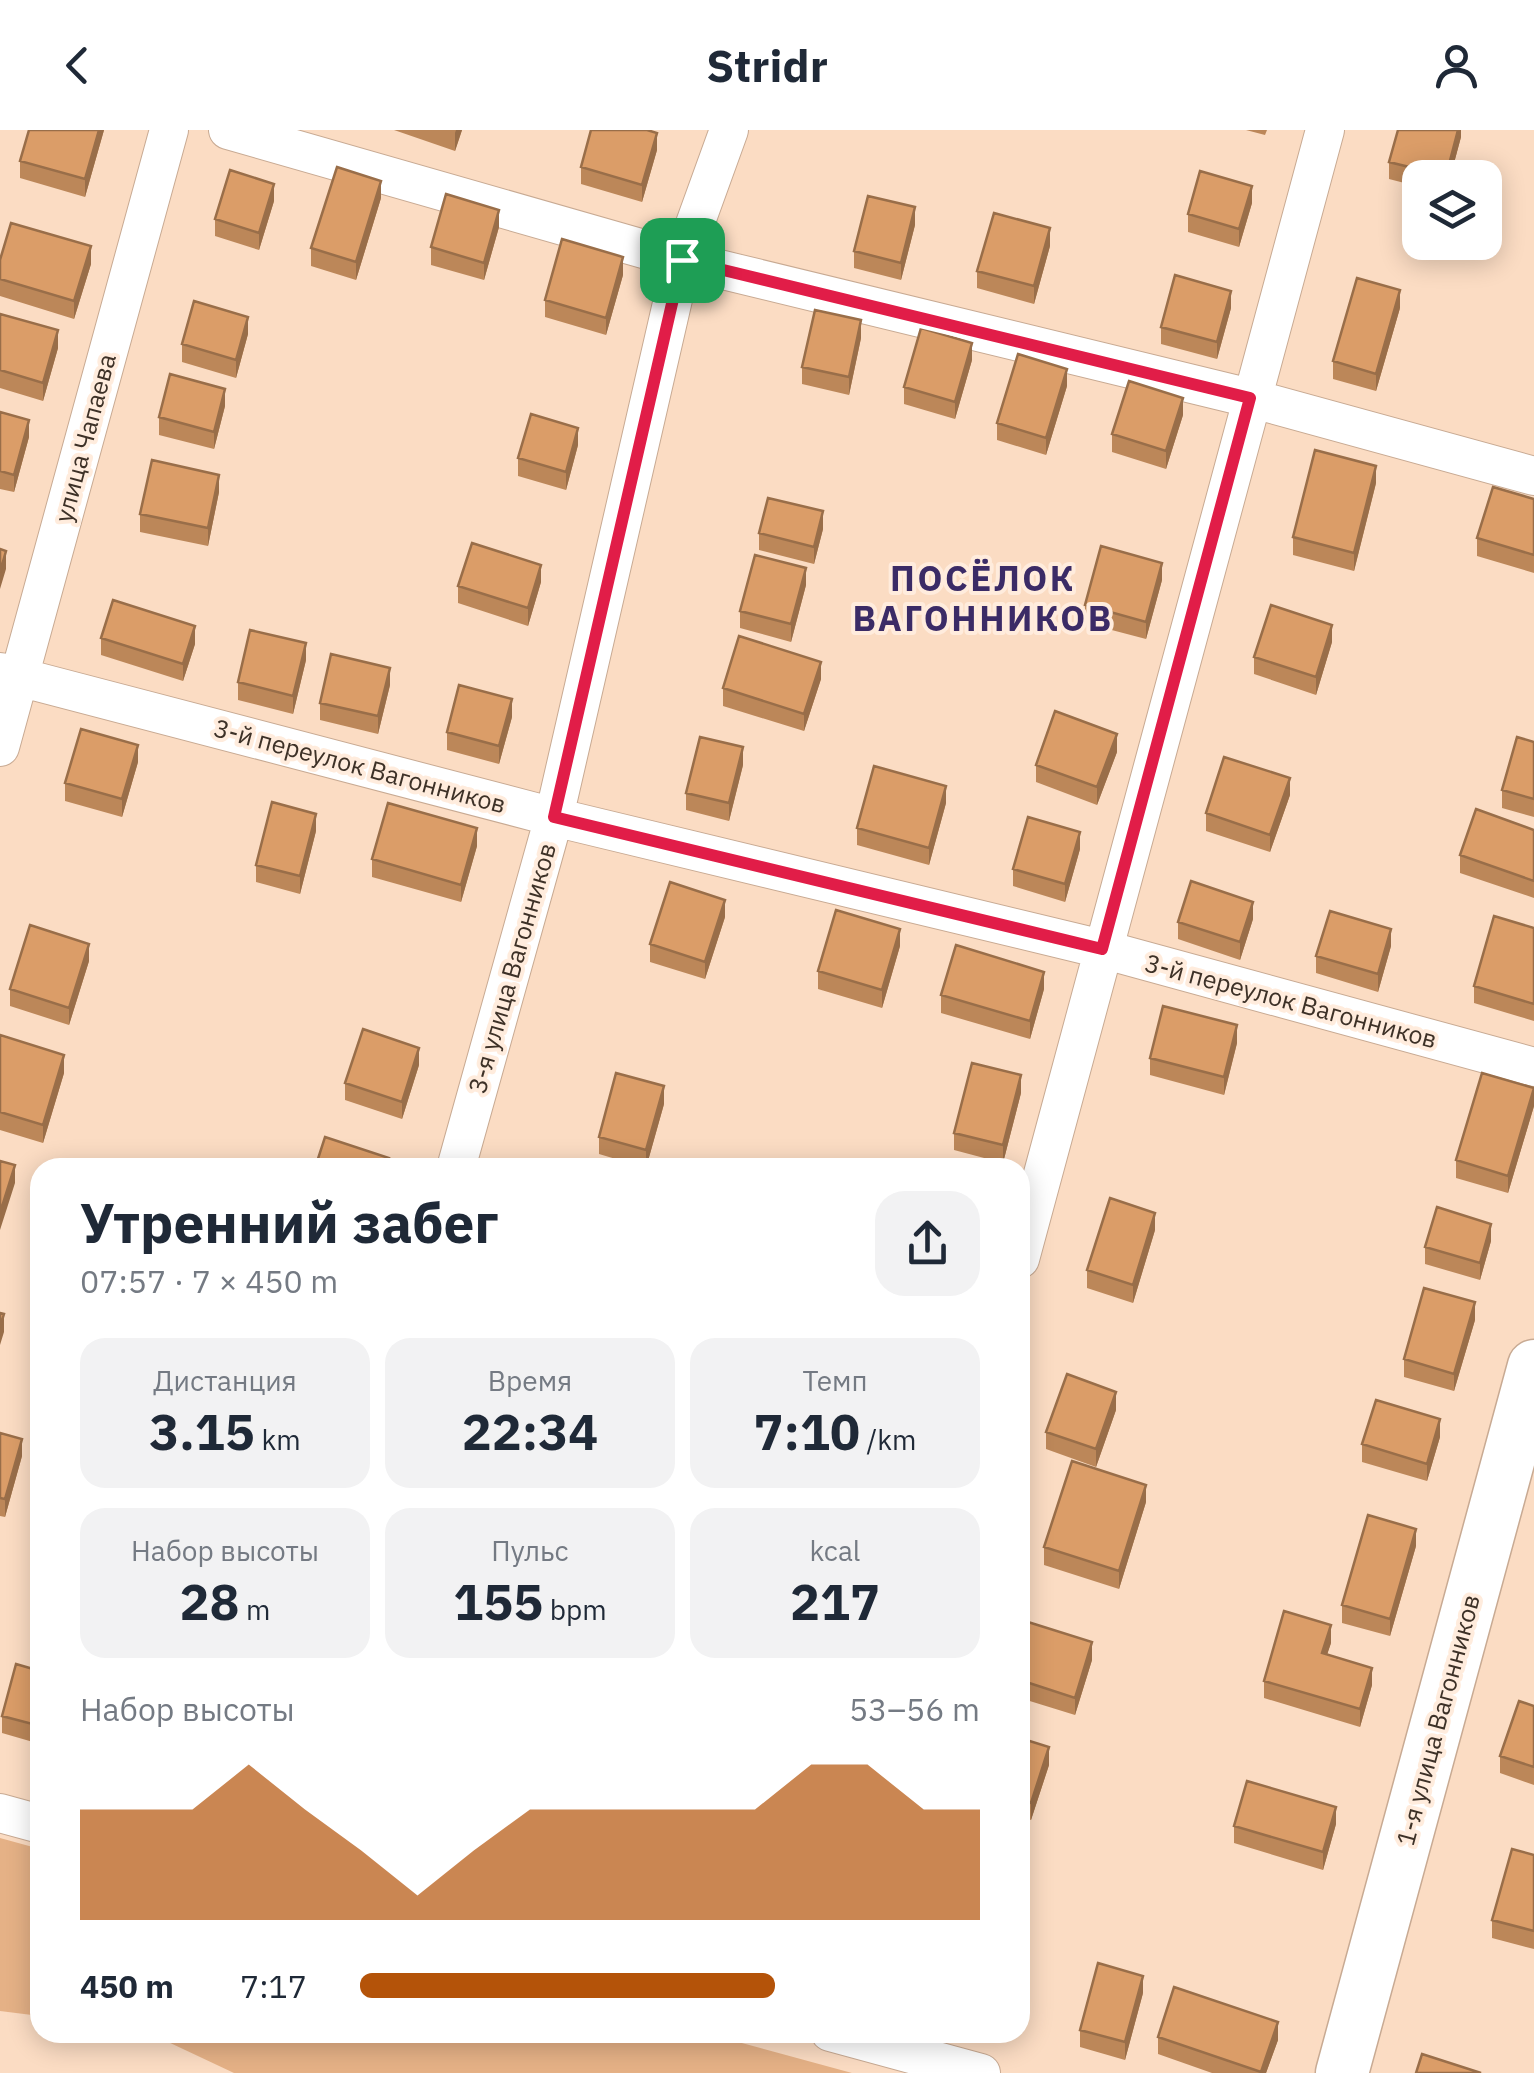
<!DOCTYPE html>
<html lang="ru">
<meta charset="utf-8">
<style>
body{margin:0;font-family:"IBM Plex Sans",sans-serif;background:#f2f2f3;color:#1f2937;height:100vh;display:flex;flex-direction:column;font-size:38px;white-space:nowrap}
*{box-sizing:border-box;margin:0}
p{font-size:32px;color:#747a83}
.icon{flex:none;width:55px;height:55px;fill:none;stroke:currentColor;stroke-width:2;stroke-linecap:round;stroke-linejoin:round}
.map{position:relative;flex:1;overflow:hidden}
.details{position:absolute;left:30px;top:1028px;width:1000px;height:885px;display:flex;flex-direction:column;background:#fff;border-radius:30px;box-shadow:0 5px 25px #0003}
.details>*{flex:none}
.fabs{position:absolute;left:1402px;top:30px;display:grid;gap:20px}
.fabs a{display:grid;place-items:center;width:100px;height:100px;border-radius:20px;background:#fff;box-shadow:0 5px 25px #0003;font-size:50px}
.pin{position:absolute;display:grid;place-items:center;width:85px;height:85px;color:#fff;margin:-42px;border-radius:20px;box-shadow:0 5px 15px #0006}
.round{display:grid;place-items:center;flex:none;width:105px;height:105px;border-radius:30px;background:#f2f2f3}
.head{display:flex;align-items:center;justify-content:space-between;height:170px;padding:0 50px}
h1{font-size:55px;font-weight:700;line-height:75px}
.metrics{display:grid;grid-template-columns:repeat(3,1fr);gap:15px;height:170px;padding:10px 50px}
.metrics div{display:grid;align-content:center;border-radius:25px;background:#f2f2f3;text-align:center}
.metrics b{font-size:50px;font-weight:700}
.metrics small{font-size:28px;font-weight:400}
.metrics p{font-size:28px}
.chart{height:280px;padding:20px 50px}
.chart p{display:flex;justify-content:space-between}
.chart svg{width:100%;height:180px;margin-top:10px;fill:#b45309;opacity:.7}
ul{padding:0 50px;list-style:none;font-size:32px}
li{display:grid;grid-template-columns:160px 120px 1fr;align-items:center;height:75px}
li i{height:25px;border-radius:12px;background:#b45309}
header{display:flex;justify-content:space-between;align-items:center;height:130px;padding:0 50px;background:#fff;font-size:45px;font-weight:700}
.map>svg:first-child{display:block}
.green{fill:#e5b186}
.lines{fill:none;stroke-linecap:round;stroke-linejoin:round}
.street-casing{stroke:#c8aa93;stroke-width:40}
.secondary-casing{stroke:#c8aa93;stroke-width:55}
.street{stroke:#fff;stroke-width:38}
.secondary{stroke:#fff;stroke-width:52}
.wall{fill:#bc8759}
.shaded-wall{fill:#996e49}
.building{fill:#db9d68;stroke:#996e49;stroke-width:2.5}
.route-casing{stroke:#fff;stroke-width:20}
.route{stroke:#e11d48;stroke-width:12}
.labels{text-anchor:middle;stroke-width:8;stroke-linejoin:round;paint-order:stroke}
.street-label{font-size:25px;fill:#3d3127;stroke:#ffecdd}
.district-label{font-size:35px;font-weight:bold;letter-spacing:2.5px;fill:#3b2b66;stroke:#ffecdd}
</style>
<header><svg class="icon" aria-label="back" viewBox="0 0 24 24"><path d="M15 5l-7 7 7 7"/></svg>Stridr<svg class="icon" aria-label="person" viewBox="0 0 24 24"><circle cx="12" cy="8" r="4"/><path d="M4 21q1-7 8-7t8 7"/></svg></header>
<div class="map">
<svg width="1534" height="1943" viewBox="0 0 1534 1943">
<rect width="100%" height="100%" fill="#fbdcc3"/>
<path class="green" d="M0 1708 40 1719V1886L0 1881Z
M149 1903H705L852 1943H234Z"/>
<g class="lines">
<g class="street-casing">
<path id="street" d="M228 0 682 130 1250 268 1534 346
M0 542 554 687 1102 819 1534 937
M0 617 169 0
M456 1038 554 687 682 130 729 0
M1020 1129 1325 0
M0 1683 40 1694
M830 1902 981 1943"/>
</g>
<g class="secondary-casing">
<path id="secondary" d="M1342 1943 1534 1236"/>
</g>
<use href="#street" class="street"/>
<use href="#secondary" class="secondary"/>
</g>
<path class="wall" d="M29 0H104L85 67 20 48V31Z
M394 0H462L455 21Z
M1246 0H1267L1265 5Z
M1461 0V7L1450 48H1420V57L1389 49V32Z
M657 20 642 72 581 54V37Z
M381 68 356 150 311 136V118Z
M274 71 259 120 215 106V89Z
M1252 73 1239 117 1188 102V84Z
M915 95 901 150 854 138V121Z
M499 97 484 150 431 135V117Z
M1050 116 1034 174 977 158V141Z
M0 130 91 134 74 189 0 166Z
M623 145 606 205 545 187V170Z
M1231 178 1217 229 1161 214V197Z
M1400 178 1376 261 1333 249V231Z
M0 184 58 218 43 271 0 258Z
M248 204 236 248 182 232V214Z
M861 208 849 265 802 254V237Z
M972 230 955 289 904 274V257Z
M1067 256 1046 325 997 310V293Z
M225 276 214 319 159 305V287Z
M0 282 29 307 14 362 0 359Z
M1183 285 1166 339 1112 322V304Z
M578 315 566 360 518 346V328Z
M1376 353 1354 441 1293 425V407Z
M219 362 208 416 140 402V384Z
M1534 369V443L1477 426V408Z
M823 399 814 434 759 420V403Z
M1162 450 1146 509 1085 493V475Z
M541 452 528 496 458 473V456Z
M806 455 791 512 740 498V481Z
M101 508 195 514 183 551 101 525Z
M1332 512 1316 565 1254 544V527Z
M306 530 293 584 238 570V552Z
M821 549 804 601 723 576V558Z
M390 555 378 604 320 590V573Z
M512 587 499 634 447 620V602Z
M1534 612V687L1502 678V660Z
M1117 622 1097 675 1036 652V635Z
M138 632 122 687 65 671V653Z
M743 635 729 691 686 680V663Z
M1290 665 1270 722 1206 701V683Z
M946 673 929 735 857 715V698Z
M1534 700V768L1460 743V725Z
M316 701 300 764 256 752V735Z
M477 716 461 772 372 747V729Z
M1080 719 1065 772 1013 756V739Z
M725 787 705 849 650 832V814Z
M1253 789 1240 830 1178 809V792Z
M1534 798V891L1474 873V856Z
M900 816 882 878 818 859V841Z
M1391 816 1378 862 1316 843V826Z
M89 831 69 895 10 876V859Z
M1044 859 1030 909 941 883V865Z
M0 905 64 943 43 1013 0 1000Z
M1237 913 1224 965 1150 945V928Z
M419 935 402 989 345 970V953Z
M1534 958V976L1508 1063 1456 1048V1030Z
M1021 963 1003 1033 954 1020V1003Z
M664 974 646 1038 599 1024V1007Z
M1155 1100 1133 1173 1087 1158V1140Z
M1491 1111 1480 1150 1425 1134V1117Z
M1475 1190 1454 1261 1404 1247V1229Z
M1116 1280 1096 1337 1046 1319V1302Z
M0 1303 22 1326 5 1387 0 1386Z
M1440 1307 1427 1351 1362 1332V1314Z
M1146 1372 1119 1459 1044 1435V1417Z
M1416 1416 1390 1506 1342 1493V1475Z
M1331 1513 1327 1524 1372 1555 1360 1597 1264 1568V1551Z
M1020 1517 1092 1530 1075 1585 1020 1568Z
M40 1541V1614L2 1603V1586Z
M1534 1576V1655L1500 1643V1626Z
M1020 1608 1049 1635 1031 1690 1020 1687Z
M1336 1694 1323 1740 1234 1713V1696Z
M1534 1725V1819L1492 1808V1790Z
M1143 1863 1125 1930 1080 1917V1900Z
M1158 1907 1278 1910 1266 1943H1212L1158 1924Z"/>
<path class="shaded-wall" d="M99 0H104L85 67V49Z
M456 0H462L455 21V3Z
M1458 0H1461V7L1450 48H1446Z
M657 3V20L642 72V55Z
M381 51V68L356 150V132Z
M274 54V71L259 120V103Z
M1252 56V73L1239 117V99Z
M915 77V95L901 150V133Z
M499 80V97L484 150V133Z
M1050 98V116L1034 174V156Z
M91 116V134L74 189V171Z
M623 127V145L606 205V188Z
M1400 160V178L1376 261V244Z
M1231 161V178L1217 229V212Z
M248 187V204L236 248V230Z
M861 190V208L849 265V247Z
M58 200V218L43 271V253Z
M972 213V230L955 289V272Z
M1067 239V256L1046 325V308Z
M225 259V276L214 319V302Z
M1183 268V285L1166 339V321Z
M29 290V307L14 362V345Z
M578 298V315L566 360V342Z
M1376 336V353L1354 441V423Z
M219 345V362L208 416V398Z
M823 381V399L814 434V417Z
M6 421V439L0 459V442Z
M1162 433V450L1146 509V492Z
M541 435V452L528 496V478Z
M806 438V455L791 512V494Z
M1332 495V512L1316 565V547Z
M195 496V514L183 551V534Z
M306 513V530L293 584V566Z
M821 532V549L804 601V584Z
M390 538V555L378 604V586Z
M512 569V587L499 634V616Z
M1117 604V622L1097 675V657Z
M138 615V632L122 687V669Z
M743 617V635L729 691V673Z
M1290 648V665L1270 722V705Z
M946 656V673L929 735V718Z
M316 684V701L300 764V746Z
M477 698V716L461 772V755Z
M1080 702V719L1065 772V754Z
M725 770V787L705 849V832Z
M1253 772V789L1240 830V812Z
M900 799V816L882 878V860Z
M1391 799V816L1378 862V844Z
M89 814V831L69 895V878Z
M1044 842V859L1030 909V891Z
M1237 895V913L1224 965V947Z
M419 918V935L402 989V972Z
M64 925V943L43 1013V995Z
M1021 945V963L1003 1033V1015Z
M664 956V974L646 1038V1020Z
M1534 958V976L1508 1063V1046Z
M15 1035V1053L0 1100V1083Z
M1155 1083V1100L1133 1173V1155Z
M1491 1094V1111L1480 1150V1133Z
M1475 1172V1190L1454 1261V1244Z
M4 1184V1202L0 1215V1197Z
M1116 1262V1280L1096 1337V1319Z
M1440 1289V1307L1427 1351V1334Z
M22 1309V1326L5 1387V1369Z
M1146 1355V1372L1119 1459V1441Z
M1416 1399V1416L1390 1506V1489Z
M1331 1495V1513L1322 1540V1523Z
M1092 1512V1530L1075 1585V1568Z
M1372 1538V1555L1360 1597V1579Z
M1049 1617V1635L1031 1690V1673Z
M1336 1677V1694L1323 1740V1722Z
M1143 1846V1863L1125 1930V1912Z
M1278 1892V1910L1266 1943H1261Z"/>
<path class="building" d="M29 0H99L85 49 20 31Z
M591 0H647L657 3 642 55 581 37Z
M1398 0H1458L1446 46 1389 32Z
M337 37 381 51 356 132 311 118Z
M230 40 274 54 259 103 215 89Z
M1200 41 1252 56 1239 99 1188 84Z
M446 64 499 80 484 133 431 117Z
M868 66 915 77 901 133 854 121Z
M994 83 1050 98 1034 156 977 141Z
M11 93 91 116 74 171 0 149V130Z
M562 109 623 127 606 188 545 170Z
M1175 145 1231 161 1217 212 1161 197Z
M1357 148 1400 160 1376 244 1333 231Z
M194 171 248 187 236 230 182 214Z
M815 180 861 190 849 247 802 237Z
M0 184 58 200 43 253 0 240Z
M921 198 972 213 955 272 904 257Z
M1018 224 1067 239 1046 308 997 293Z
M170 244 225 259 214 302 159 287Z
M1129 251 1183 268 1166 321 1112 304Z
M0 282 29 290 14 345 0 341Z
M531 284 578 298 566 342 518 328Z
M1315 320 1376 336 1354 423 1293 407Z
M152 330 219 345 208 398 140 384Z
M1493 357 1534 369V425L1477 408Z
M768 368 823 381 814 417 759 403Z
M472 413 541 435 528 478 458 456Z
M1101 416 1162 433 1146 492 1085 475Z
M0 419 6 421 0 442Z
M755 425 806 438 791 494 740 481Z
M113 470 195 496 183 534 101 508Z
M1271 475 1332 495 1316 547 1254 527Z
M250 500 306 513 293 566 238 552Z
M739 506 821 532 804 584 723 558Z
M331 524 390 538 378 586 320 573Z
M459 555 512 569 499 616 447 602Z
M1055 581 1117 604 1097 657 1036 635Z
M81 599 138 615 122 669 65 653Z
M700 607 743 617 729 673 686 663Z
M1517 607 1534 612V669L1502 660Z
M1224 627 1290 648 1270 705 1206 683Z
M874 636 946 656 929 718 857 698Z
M272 672 316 684 300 746 256 735Z
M388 673 477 698 461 755 372 729Z
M1476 679 1534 700V751L1460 725Z
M1028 687 1080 702 1065 754 1013 739Z
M1191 751 1253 772 1240 812 1178 792Z
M670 752 725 770 705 832 650 814Z
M836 780 900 799 882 860 818 841Z
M1330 781 1391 799 1378 844 1316 826Z
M1494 786 1534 798V874L1474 856Z
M30 795 89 814 69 878 10 859Z
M956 815 1044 842 1030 891 941 865Z
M1163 876 1237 895 1224 947 1150 928Z
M363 899 419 918 402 972 345 953Z
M0 905 64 925 43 995 0 982Z
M972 933 1021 945 1003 1015 954 1003Z
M616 943 664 956 646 1020 599 1007Z
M1482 943 1534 958 1508 1046 1456 1030Z
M325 1007 389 1028 386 1038H315Z
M925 1030 953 1038H923Z
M0 1031 15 1035 0 1083Z
M1110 1068 1155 1083 1133 1155 1087 1140Z
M1437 1077 1491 1094 1480 1133 1425 1117Z
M1424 1158 1475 1172 1454 1244 1404 1229Z
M0 1183 4 1184 0 1197Z
M1067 1244 1116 1262 1096 1319 1046 1302Z
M1376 1270 1440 1289 1427 1334 1362 1314Z
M0 1303 22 1309 5 1369 0 1368Z
M1072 1331 1146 1355 1119 1441 1044 1417Z
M1368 1385 1416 1399 1390 1489 1342 1475Z
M1284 1481 1331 1495 1322 1523 1372 1538 1360 1579 1264 1551Z
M1028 1492 1092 1512 1075 1568 1020 1550V1517Z
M16 1534 40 1541V1596L2 1586Z
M1519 1571 1534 1576V1637L1500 1626Z
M1020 1608 1049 1617 1031 1673 1020 1669Z
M1247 1651 1336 1677 1323 1722 1234 1696Z
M1512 1719 1534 1725V1801L1492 1790Z
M1098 1833 1143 1846 1125 1912 1080 1900Z
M1174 1857 1278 1892 1261 1942 1158 1907Z
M1422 1924 1481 1943H1416Z"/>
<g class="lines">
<g class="route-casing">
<path id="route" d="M682 130 1250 268 1102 819 554 687Z"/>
</g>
<use href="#route" class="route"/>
</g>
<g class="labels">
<g class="street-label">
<text transform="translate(85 308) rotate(-75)" y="9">улица Чапаева</text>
<text transform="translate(360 636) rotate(15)" y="9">3-й переулок Вагонников</text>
<text transform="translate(512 838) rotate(-74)" y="9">3-я улица Вагонников</text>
<text transform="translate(1291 871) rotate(15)" y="9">3-й переулок Вагонников</text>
<text transform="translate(1438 1590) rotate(-75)" y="9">1-я улица Вагонников</text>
</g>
<g class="district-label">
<text x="983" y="461">ПОСЁЛОК<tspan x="983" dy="40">ВАГОННИКОВ</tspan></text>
</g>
</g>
</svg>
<div class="fabs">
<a><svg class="icon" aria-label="layers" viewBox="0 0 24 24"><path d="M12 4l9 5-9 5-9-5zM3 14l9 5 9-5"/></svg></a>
</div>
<div class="pin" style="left:682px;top:130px;background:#1e9e55"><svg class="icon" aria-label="arrive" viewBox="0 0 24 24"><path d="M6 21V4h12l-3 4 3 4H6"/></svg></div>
<section class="details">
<div class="head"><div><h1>Утренний забег</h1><p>07:57 · 7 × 450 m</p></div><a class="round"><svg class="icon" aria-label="share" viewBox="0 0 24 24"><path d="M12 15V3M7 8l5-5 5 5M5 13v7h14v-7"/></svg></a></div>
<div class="metrics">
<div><p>Дистанция</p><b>3.15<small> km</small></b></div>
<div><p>Время</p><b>22:34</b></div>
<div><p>Темп</p><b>7:10<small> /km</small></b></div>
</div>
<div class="metrics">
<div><p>Набор высоты</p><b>28<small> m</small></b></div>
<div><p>Пульс</p><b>155<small> bpm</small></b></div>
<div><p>kcal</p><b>217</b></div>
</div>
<div class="chart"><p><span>Набор высоты</span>53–56 m</p>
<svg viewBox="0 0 160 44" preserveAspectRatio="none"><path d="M0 44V17L10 17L20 17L30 6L40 17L50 27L60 38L70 27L80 17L90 17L100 17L110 17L120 17L130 6L140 6L150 17L160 17V44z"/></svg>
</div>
<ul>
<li><b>450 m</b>7:17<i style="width:67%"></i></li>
</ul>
</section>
</div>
